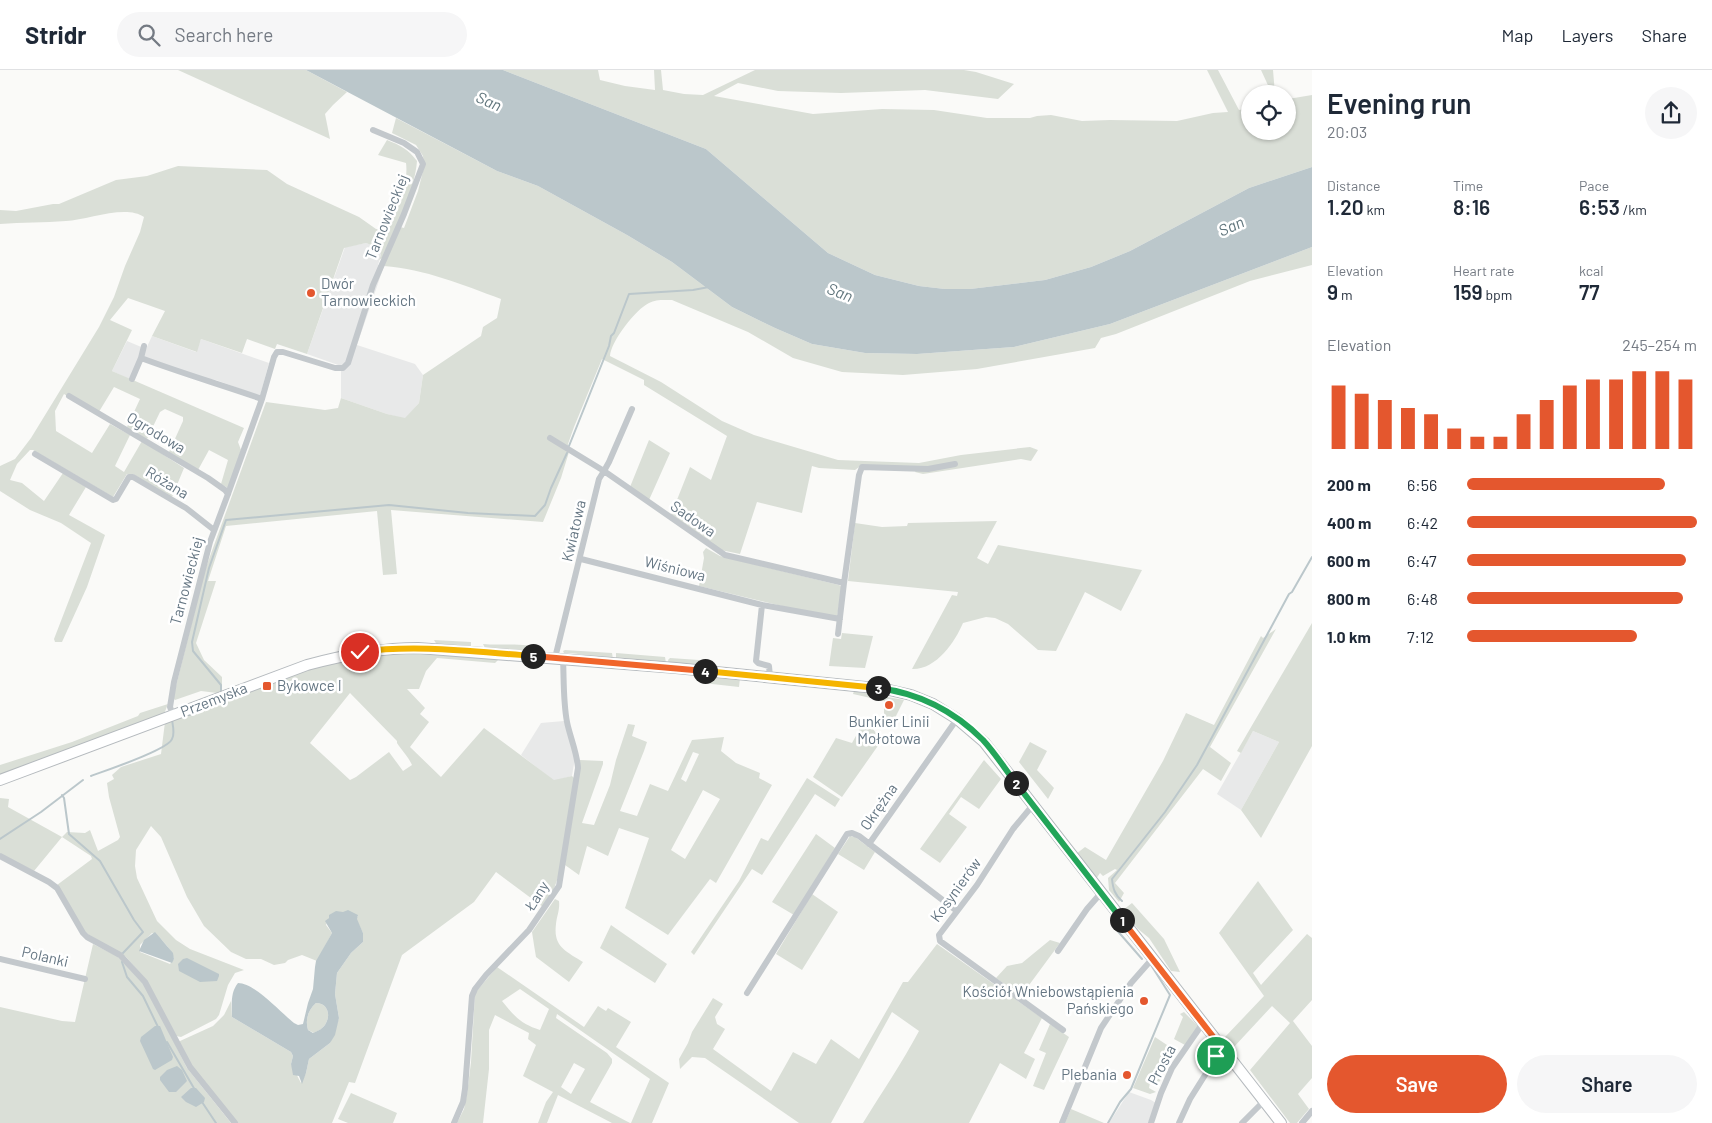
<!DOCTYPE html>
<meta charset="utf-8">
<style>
body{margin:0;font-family:Barlow,sans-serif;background:#f6f6f7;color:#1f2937;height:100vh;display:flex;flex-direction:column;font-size:19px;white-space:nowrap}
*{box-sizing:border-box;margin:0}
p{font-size:16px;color:#747a83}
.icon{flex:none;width:28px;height:28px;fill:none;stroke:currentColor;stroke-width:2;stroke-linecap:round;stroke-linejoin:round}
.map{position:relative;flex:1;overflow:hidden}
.details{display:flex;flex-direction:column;background:#fff;width:400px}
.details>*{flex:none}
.fabs{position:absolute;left:1241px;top:15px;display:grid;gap:10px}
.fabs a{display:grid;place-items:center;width:55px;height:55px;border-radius:50%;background:#fff;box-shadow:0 1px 4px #0004;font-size:25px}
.pin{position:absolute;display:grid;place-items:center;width:42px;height:42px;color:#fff;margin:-21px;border:2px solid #fff;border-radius:50%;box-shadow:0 1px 5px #0007}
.km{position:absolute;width:25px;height:25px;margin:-12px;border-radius:50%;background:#222;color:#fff;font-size:14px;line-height:25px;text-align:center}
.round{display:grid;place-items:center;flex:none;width:52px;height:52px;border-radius:26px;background:#f6f6f7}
.summary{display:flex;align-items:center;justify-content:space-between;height:85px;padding:0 15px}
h1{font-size:28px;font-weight:600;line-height:38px}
.figures{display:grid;grid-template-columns:repeat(3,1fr);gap:8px;height:85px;padding:5px 15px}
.figures div{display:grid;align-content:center}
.figures b{font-size:21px;font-weight:600}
.figures small{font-size:14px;font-weight:400}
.figures p{font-size:14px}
.chart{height:140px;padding:10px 15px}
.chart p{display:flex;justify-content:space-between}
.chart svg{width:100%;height:90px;margin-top:5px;stroke:#e4572e;stroke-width:6}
.cta{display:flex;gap:10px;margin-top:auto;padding:10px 15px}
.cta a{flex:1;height:58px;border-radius:30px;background:#e4572e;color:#fff;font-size:20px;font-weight:600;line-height:58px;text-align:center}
.cta a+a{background:#f6f6f7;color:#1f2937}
ul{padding:0 15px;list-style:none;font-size:16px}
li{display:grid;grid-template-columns:80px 60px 1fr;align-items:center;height:38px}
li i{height:12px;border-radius:6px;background:#e4572e}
header{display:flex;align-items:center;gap:30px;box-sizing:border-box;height:70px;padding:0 25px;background:#fff;border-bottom:1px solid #e0e1e3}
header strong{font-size:24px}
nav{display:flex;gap:28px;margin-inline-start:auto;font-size:18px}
.search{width:350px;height:45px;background:#f6f6f7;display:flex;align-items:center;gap:12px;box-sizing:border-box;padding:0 18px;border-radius:28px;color:#747a83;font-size:19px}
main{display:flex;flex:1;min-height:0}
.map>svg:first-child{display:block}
.built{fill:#e8e9e9}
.green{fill:#dadfd7;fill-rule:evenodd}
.water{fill:#bbc7cb;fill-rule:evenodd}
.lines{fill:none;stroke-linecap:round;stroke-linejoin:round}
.stream{stroke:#bbc7cb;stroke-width:2}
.primary-casing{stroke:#b5babe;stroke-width:12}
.minor{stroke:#c3c8cc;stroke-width:6}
.primary{stroke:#fff;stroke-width:10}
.split-1-casing{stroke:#fff;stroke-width:10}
.split-2-casing{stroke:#fff;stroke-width:10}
.split-3-casing{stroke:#fff;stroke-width:10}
.split-4-casing{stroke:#fff;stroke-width:10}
.split-5-casing{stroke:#fff;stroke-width:10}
.split-6-casing{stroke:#fff;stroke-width:10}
.split-1{stroke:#f0652b;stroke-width:6}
.split-2{stroke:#22a559;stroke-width:6}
.split-3{stroke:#22a559;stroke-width:6}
.split-4{stroke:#f5b400;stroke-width:6}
.split-5{stroke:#f0652b;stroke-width:6}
.split-6{stroke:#f5b400;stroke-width:6}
.poi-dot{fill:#e4572e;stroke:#fff;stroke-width:2}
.labels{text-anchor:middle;stroke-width:5;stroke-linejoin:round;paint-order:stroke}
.street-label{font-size:15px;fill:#657683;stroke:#fff}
.poi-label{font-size:15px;fill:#657683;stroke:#fff;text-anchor:start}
.water-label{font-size:16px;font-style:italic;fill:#60757c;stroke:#fff}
</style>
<header>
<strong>Stridr</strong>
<div class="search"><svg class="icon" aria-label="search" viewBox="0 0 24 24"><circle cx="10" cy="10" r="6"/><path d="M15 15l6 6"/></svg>Search here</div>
<nav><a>Map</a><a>Layers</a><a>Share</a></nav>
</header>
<main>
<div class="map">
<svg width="1312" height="1053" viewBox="0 0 1312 1053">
<rect width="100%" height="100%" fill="#fafaf8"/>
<path class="built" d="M366 173 380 178 381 185 378 195 384 196 357 275 415 294 423 305 419 333 405 349 387 344 341 328V296L307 284 345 177Z
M152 266 196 282 201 269 269 293 260 326 216 310 200 308 140 286 129 309 112 301 127 271 146 279Z
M564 651 575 688 572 706 554 711 521 685 541 653Z
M1253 661 1279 672 1241 740 1217 724Z
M1129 1022 1151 1030 1156 1033 1148 1053H1109Z"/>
<path class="green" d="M178 0H306L347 22 333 35 325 44 330 69Z
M503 0H598L600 10 625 16 655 20 654 0H661L663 20 684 24 703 25 755 0H964L976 2 1014 14 998 29 925 20 841 23 778 21 738 13 714 26 813 44 882 39 934 40 987 48H1030L1037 46 1051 45 1082 51 1110 50 1177 51 1213 43 1228 42 1207 0H1218L1239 40 1250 38V61H1288V29L1312 25V97L1249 118 1130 181 1091 197 1045 210 970 219H945L919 216 875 205 828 183 706 79Z
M1261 0H1273L1275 24H1272Z
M396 48 497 101 538 116 627 165 672 192 732 237 775 258 812 274 865 283 917 284 1014 277 1110 254 1312 177V195L1250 211 1116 264 1101 268 1095 278 977 299 903 305 842 302 793 288 748 262 672 230C665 230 656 229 649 233 636 239 611 271 610 286L661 312 722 351 754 365 838 390 919 393 961 385 1030 377 1038 380 1031 391 1021 389 923 404 915 402 917 398 862 395 855 400 819 398 812 396 802 443 757 432 740 484 716 479 671 445 690 397 711 410 727 366 644 315V310L602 289 574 357 568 374 569 382 561 408 543 452 391 440 397 504 383 505 377 441 226 456 208 511H216L196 573 204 590 222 607V621L217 623 201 621 175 630 173 628 205 500 266 332 325 340 338 338 341 328 387 344 405 348 419 333 423 305 481 266 483 257 497 248 501 229C463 215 425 199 384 196L400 157 404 158 418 121 424 97 423 86 416 75 392 63Z
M387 70C400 75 409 80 417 91 415 121 394 160 382 188L379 190 381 185 379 178 366 173 344 178 307 284 277 274 275 279 247 269 242 283 201 269 197 282 152 266 165 241 128 228 110 250 132 260 112 301 244 358 238 372 241 380 228 418 221 414 228 390 209 380 198 400 169 382 183 351V347L165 339 160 342 147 369 127 357 140 329 114 317 97 345 64 324 55 341 56 361 92 383 110 354 130 365 115 396 124 402 142 371 184 398 172 427 133 404H127L113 427 33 380H30L17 394 10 410 22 413 44 431 63 403 86 417 69 445 105 465 87 517 62 572H55L54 569 91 473 61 453 30 440 0 421V396L15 389 31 368 99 257 114 227 125 196 140 162 144 147C126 134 87 150 66 151 44 153 22 152 0 154V140L16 141 53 134H59L116 110 147 106 178 96 267 100 287 114 359 147 376 159 383 160C396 145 409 113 406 93L378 85Z
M649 370 670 383 649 430 630 417Z
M997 451 977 488 988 494 998 475 1142 500 1121 541 1085 522 1056 581 1038 580 1008 554 995 548 986 547 963 553C955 572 936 600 912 599L952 525 957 526 958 522 848 511 855 453 882 457 907 456 908 453Z
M706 478 720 486 839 515 842 517 837 547 803 541 699 516 704 488 703 482Z
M1312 553V676L1261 768 1241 740 1279 672 1253 661 1241 683 1237 681Z
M1276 559 1210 677 1231 693 1221 711 1203 699 1115 813 1124 823 1119 832 1109 820 1108 808 1117 800 1115 799 1103 806 1100 803 1096 809 1076 784 1085 777 1106 790 1163 691 1186 643 1214 655 1261 566 1263 568Z
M842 563 873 566 865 598 829 596 833 568 841 569Z
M434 570 471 572V577L437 575Z
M483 574C504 576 526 571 545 581L541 584 486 580Z
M565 580 612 583 613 589C596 588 581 583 564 583L563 581Z
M415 582 495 587 498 590 495 593 437 588 426 601 419 619H407L425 638 420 644 429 652 410 677 441 707 484 658 554 710 572 706 574 708 559 804 554 819 543 837 496 802 474 832 402 885 355 1013 349 1012 332 1053H237L192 997 179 973 180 971 213 956 224 945 231 931 232 947 291 982 293 986 291 994 301 1013 306 1003 309 989 330 973 339 948 335 924 337 903 351 883 363 872V863L356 849 358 846 343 842 329 848 326 855 332 863 317 891 302 885 288 890 285 893 274 895 261 889H246L231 882 204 856 187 827 161 767 151 756 136 780 135 796 137 808 157 851 176 870 190 879 244 900 235 903 228 915 219 945 216 949 181 967 176 966 147 911 126 887 89 865 82 859 57 815 92 789 91 786 62 767 34 801 0 784V728L9 729 8 737 62 767 67 762 85 763 90 760 98 781 118 770 120 767 109 727 107 713 114 709 112 705 121 697 161 684 165 652 235 626 271 615 286 607 316 596 349 587ZM350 623 397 671V673C402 681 408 686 412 695L403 701 389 682 356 707 350 710 310 673ZM152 863C160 867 172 879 174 889L170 894 140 882V875Z
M616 583 665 587 666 593 616 589Z
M670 588 699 590 702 596 669 594 668 590Z
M706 605 740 608 739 617 703 613Z
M854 621 904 630 893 652 887 651 884 645V631L853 624Z
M168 634 164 644 0 706V695L72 672 138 646 140 643Z
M628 654 635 655 632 666 647 672 644 681 620 741 637 746 650 714 668 721 692 670 724 667 721 681 736 693 760 703 759 708 772 715 716 813 710 809 668 865 625 838 649 768 619 758 608 786 587 776 579 805 565 795 580 690 603 691V694L582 753 594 755 610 715 616 690ZM693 682 699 684 686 712 681 709ZM703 720 720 729 685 789 671 780Z
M862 655 872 658 882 670 842 727 813 707 836 668 852 673Z
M1030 672 1047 681 1037 700 1054 718 1048 729 1019 692Z
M984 690 1001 709 979 739 961 727 949 744 967 757 940 793 920 779Z
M807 708 840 729 835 737 815 724 762 805 752 799 694 885 691 882 739 811 761 768 768 771Z
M816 764 835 778 794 845 772 832Z
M850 766 855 767 875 782 864 800 838 784Z
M1258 811 1293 860 1253 903 1261 915 1307 864 1312 868V930L1293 951 1312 976V1008L1298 1024 1309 1039 1297 1053H1290L1250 1000 1290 953 1272 936 1233 978 1225 967 1264 926 1219 863Z
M812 824 838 842 802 900 776 884Z
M555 829 559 831C560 840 557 845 556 854 553 877 566 881 583 892L569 912 536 887 534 875 532 862Z
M1132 833 1164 869 1180 902 1171 901 1149 868 1138 859 1123 840Z
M611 855 667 894 655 913 600 878Z
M1050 870 1060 873 1021 926 996 908 1007 896 1022 893Z
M93 874 117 886 145 914 187 998 231 1053H0V937L62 951 75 952Z
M937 874 1042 948 1024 983 1035 989 1026 1009 1000 993 969 1053H863C882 1022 902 993 919 961L892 942 831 1053H799L705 988 692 987 680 999 679 989 688 973 692 962 713 928 723 934 715 947 717 954 725 959 713 979 771 1021 793 982 816 994 831 969 859 989 903 912H908Z
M497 897 584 957 598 936 606 941 608 938 631 952 616 977 669 1013 652 1053H631L650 1009 557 944 556 948 607 983 612 989V993L590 1032 630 1053H612L558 1025 547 1053H538L546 1032 553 1022 523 1006 536 975 528 969 529 963 495 945 489 960V999L483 1053H457L464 1039 467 1024 471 992 475 923ZM520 919 549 939 540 960C521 954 514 946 502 931ZM574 993 585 999 571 1024 561 1017Z
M316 933C327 933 331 944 326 953 324 958 318 961 314 963L308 960C305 950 308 940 316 933Z
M1184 942 1198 956 1185 975 1174 969 1183 947 1180 944Z
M1050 954 1069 967 1044 1020 1033 1016 1046 983 1039 980Z
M1155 967 1176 981 1171 989 1168 990 1160 1011 1155 1014 1150 1013 1149 1018 1156 1022 1150 1024 1133 1018Z
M351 1023 397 1043 393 1053H348L338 1049Z
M1071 1039 1104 1053H1065Z"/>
<path class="water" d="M306 0H503L706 79 828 183 875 205 919 216 945 219H970L1045 210 1091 197 1130 181 1249 118 1312 97V177L1110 254 1014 277 917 284 865 283 812 274 775 258 732 237 672 192 627 165 538 116 497 101Z
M348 840 358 845 357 849 363 863V872L351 883 337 903 335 924 339 948 335 965 330 973 309 989 306 1003 302 1014 299 1006 293 1005 291 994 293 986 291 982 232 947C232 935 230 923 238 913 255 913 281 943 294 953L298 955 303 954 308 933 313 919 315 897 316 891 332 863 325 851 329 848V845L336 841 343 842ZM316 933C327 933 331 944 326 953 324 958 318 961 313 963L308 960C305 950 308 940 316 933Z
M155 862 173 883 174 889 172 893 139 881 144 870Z
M187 888 219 904V906L217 911 200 912 179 901 178 894 183 889Z
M155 956H160L173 987 172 990 155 1000 153 999 140 971 141 967Z
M177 996 182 1000 187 1011 176 1022H169L160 1010V1007L167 1000Z
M191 1018H196L205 1028 204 1032 196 1037 186 1032 181 1027Z"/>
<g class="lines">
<path class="stream" d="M569 376 609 276 611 266 614 263 629 224 693 220 709 217
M221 621V615L193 581 192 572 209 498 226 450 389 435 468 443 535 446 545 435 551 418 567 383
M189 645 219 634
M91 706C104 701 168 680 172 669 175 664 173 656 172 650
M62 725 64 728 69 764 100 791 134 850 143 862 123 883
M0 769 41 742 83 710
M1122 831C1115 825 1113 819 1112 809L1165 742 1197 695 1289 524 1292 522 1312 487
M1115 858 1142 889
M122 892 127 907 143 926 158 957
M167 972 195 1020
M202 1032 216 1053
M1108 1053 1120 1032 1131 1019 1170 925 1151 895"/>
<g class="primary-casing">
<path id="primary" d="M0 710 307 595C344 585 380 578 418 578L676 598 885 619 911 625 933 634 957 649 984 672 1281 1053"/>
</g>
<path class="minor" d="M141 288 144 276
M132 309 141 288C181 303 222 315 262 329
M69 326 208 408 225 420 228 424
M632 339 609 392 604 401 725 485 844 513 838 564
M550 368 604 401 599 409 555 588
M35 384 113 430 116 429 129 407H133L186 438 214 460
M581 489 762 535 756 591 758 593 769 596 770 607
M844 513 859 405 862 397 928 399 955 394
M762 535 840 549
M173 645 170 637 174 612 210 472 228 424 262 329 274 287 277 282H283L335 298H343L348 293 373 215 404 144 423 94 417 82 404 73 373 60
M1033 735 1013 759 977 815 939 865 940 871 1063 960
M869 774 957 649
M0 786 49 812 57 818 83 863 87 867 120 885 145 912 190 997 235 1053
M1058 881 1087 839 1101 823
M0 889 85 909
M747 923 847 764 852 763 859 766 957 841
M454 1053 463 1032 465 1019 472 926 475 919 486 905 529 860 559 816 578 698C577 682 570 667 567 652 563 631 564 609 563 589
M1062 1053 1101 958 1131 913 1153 888
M1151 1053 1161 1023 1172 998 1203 953
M1179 1053 1190 1029 1222 978
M1242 1053 1264 1031
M1302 1053 1312 1041"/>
<use href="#primary" class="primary"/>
</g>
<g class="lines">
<g class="split-1-casing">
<path id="split-1" d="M1122 850 1222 978 1216 986"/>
</g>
<g class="split-2-casing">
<path id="split-2" d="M1016 713 1122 850"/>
</g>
<g class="split-3-casing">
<path id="split-3" d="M878 618C918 623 954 641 983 670 995 683 1005 699 1016 713"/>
</g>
<g class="split-4-casing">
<path id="split-4" d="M705 601 878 618"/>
</g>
<g class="split-5-casing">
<path id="split-5" d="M533 586 705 601"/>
</g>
<g class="split-6-casing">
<path id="split-6" d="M360 582C417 574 475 582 533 586"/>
</g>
<use href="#split-1" class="split-1"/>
<use href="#split-2" class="split-2"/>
<use href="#split-3" class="split-3"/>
<use href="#split-4" class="split-4"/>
<use href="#split-5" class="split-5"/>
<use href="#split-6" class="split-6"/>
</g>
<g class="poi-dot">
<circle cx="311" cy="223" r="5"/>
<rect x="262" y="611" width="10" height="10" rx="2.5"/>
<circle cx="889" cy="635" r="5"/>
<circle cx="1144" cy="931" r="5"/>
<circle cx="1127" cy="1005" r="5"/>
</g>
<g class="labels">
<g class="street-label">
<text transform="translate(387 147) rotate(-68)" y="5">Tarnowieckiej</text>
<text transform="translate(156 363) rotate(31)" y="5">Ogrodowa</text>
<text transform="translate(167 413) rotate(31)" y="5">Różana</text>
<text transform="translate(693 449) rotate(35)" y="5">Sadowa</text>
<text transform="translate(574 461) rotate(-77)" y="5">Kwiatowa</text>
<text transform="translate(675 499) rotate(14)" y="5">Wiśniowa</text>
<text transform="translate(187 511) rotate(-75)" y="5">Tarnowieckiej</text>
<text transform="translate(214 630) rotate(-21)" y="5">Przemyska</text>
<text transform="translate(879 737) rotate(-55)" y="5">Okrężna</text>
<text transform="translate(956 820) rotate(-54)" y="5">Kosynierów</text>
<text transform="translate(537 826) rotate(-58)" y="5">Łany</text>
<text transform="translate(45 887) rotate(13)" y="5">Polanki</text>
<text transform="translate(1162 995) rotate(-62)" y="5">Prosta</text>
</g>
<g class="poi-label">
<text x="321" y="219">Dwór<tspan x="321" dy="17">Tarnowieckich</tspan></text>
<text x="277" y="621">Bykowce I</text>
<text x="889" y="657" text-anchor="middle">Bunkier Linii<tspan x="889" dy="17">Mołotowa</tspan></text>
<text x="1134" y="927" text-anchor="end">Kościół Wniebowstąpienia<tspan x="1134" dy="17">Pańskiego</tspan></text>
<text x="1117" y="1010" text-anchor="end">Plebania</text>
</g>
<g class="water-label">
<text transform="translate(489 31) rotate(24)" y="6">San</text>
<text transform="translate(1231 156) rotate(-24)" y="6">San</text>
<text transform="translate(840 222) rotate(21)" y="6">San</text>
</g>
</g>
</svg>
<div class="fabs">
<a><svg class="icon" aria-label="locate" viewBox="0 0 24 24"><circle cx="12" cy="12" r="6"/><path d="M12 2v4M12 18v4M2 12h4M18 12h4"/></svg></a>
</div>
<div class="pin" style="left:1216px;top:986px;background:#1e9e55"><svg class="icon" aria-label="arrive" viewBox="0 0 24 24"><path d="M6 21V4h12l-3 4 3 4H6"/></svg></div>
<div class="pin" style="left:360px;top:582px;background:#d93025"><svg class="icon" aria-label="check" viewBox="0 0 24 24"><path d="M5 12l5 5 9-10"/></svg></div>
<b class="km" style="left:1122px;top:850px">1</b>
<b class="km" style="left:1016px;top:713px">2</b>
<b class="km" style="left:878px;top:618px">3</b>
<b class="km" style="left:705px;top:601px">4</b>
<b class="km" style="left:533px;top:586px">5</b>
</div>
<section class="details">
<div class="summary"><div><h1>Evening run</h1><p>20:03</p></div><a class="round"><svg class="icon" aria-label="share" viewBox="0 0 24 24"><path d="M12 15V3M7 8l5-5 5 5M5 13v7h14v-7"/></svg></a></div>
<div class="figures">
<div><p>Distance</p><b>1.20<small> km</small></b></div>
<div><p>Time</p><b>8:16</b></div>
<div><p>Pace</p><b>6:53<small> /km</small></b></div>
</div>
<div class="figures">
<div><p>Elevation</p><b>9<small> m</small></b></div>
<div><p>Heart rate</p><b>159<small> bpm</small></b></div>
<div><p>kcal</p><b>77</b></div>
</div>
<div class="chart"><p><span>Elevation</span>245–254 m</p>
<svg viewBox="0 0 160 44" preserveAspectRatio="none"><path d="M5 44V13M15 44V17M25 44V20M35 44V24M45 44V27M55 44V34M65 44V38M75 44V38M85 44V27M95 44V20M105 44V13M115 44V10M125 44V10M135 44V6M145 44V6M155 44V10"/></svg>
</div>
<ul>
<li><b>200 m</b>6:56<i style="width:86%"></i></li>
<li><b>400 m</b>6:42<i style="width:100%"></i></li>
<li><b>600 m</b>6:47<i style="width:95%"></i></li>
<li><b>800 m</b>6:48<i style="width:94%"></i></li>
<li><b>1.0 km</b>7:12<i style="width:74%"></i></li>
</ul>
<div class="cta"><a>Save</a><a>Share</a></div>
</section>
</main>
